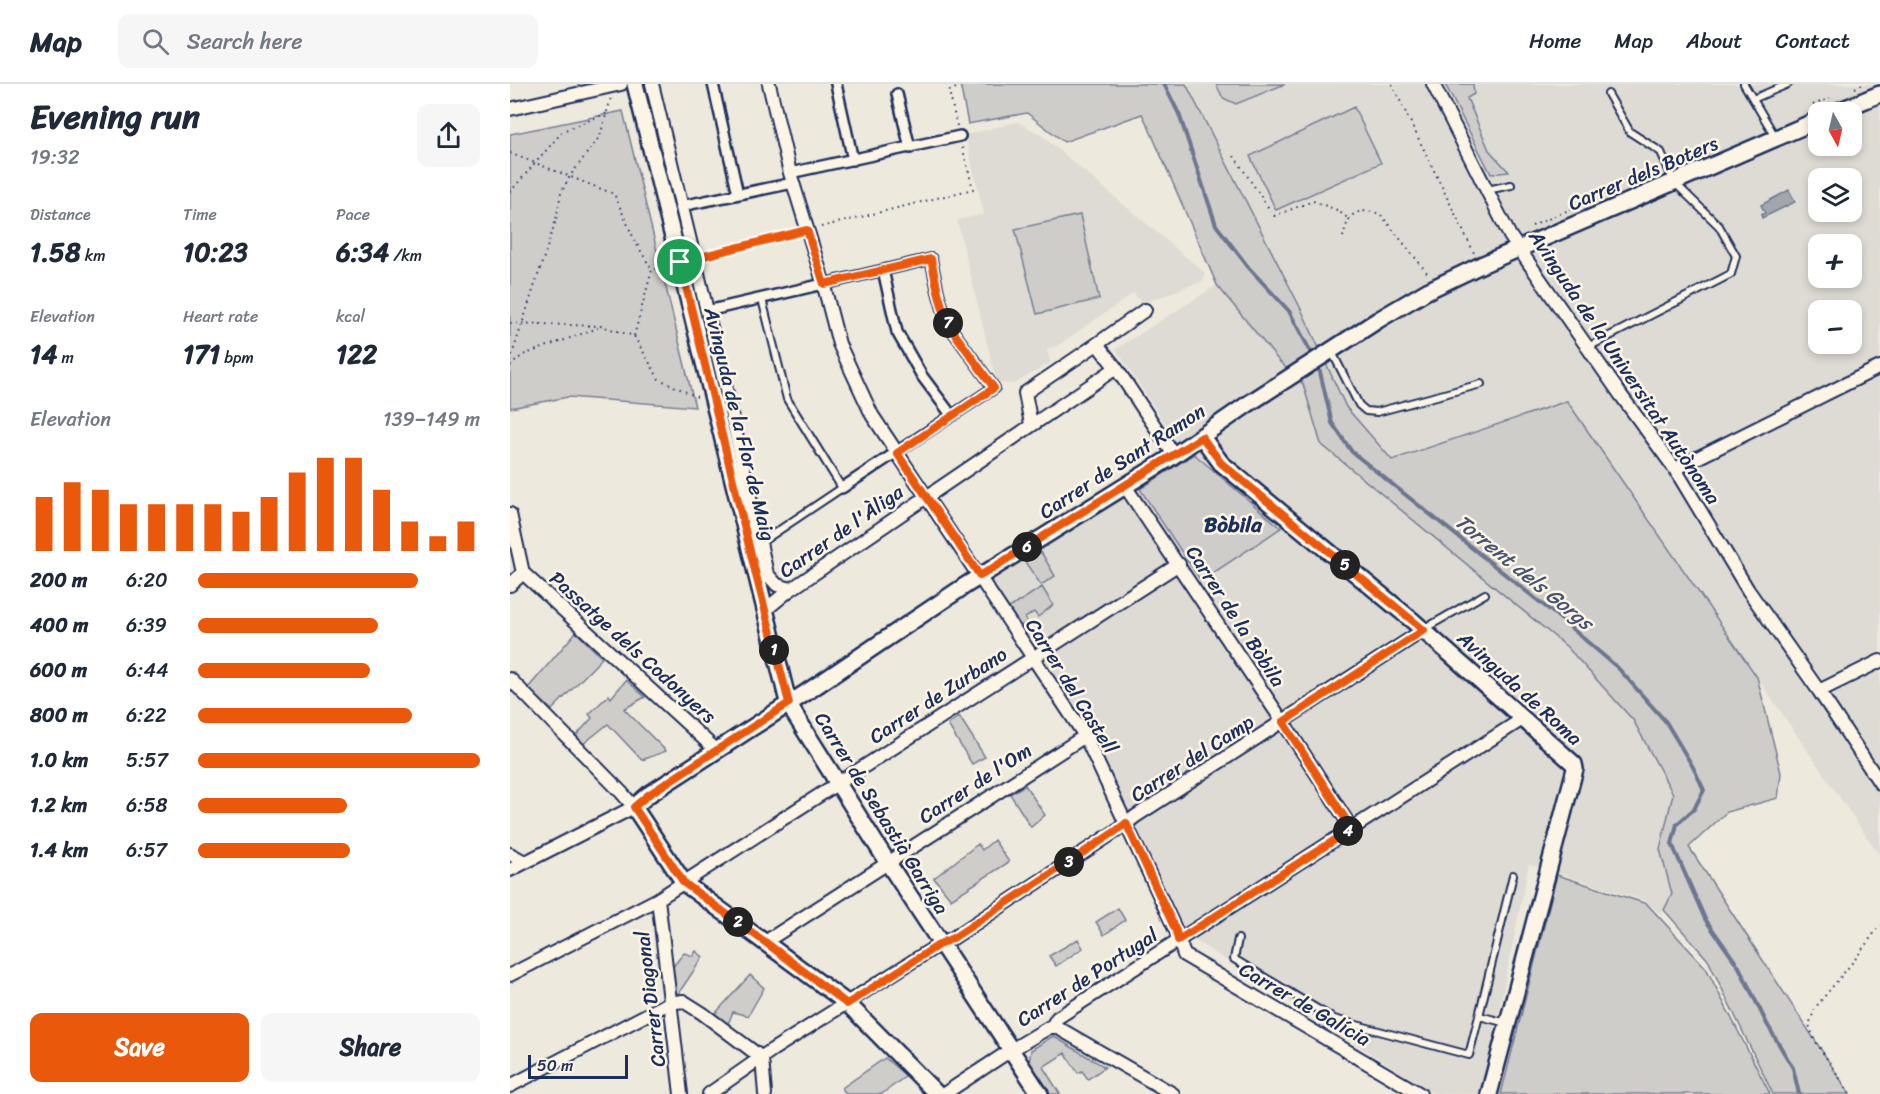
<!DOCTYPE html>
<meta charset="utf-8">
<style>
body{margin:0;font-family:Sriracha,sans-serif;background:#f6f6f7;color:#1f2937;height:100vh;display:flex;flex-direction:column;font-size:22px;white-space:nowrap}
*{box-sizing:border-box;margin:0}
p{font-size:20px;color:#747a83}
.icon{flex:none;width:33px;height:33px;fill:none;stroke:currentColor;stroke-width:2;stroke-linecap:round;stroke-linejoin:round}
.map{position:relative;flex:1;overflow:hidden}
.side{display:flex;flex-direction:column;background:#fff;width:510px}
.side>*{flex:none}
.needle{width:39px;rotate:172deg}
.buttons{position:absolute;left:1298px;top:18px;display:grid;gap:12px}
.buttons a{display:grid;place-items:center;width:54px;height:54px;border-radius:12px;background:#fff;box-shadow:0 3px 9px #0003;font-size:30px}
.scale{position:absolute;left:18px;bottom:15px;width:100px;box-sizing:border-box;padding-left:6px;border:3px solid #1b2f5e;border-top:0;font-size:16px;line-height:21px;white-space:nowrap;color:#1b2f5e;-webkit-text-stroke:4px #fcf5e5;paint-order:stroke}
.pin{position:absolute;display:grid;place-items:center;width:51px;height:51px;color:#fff;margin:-26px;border:3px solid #fff;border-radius:50%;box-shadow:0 2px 6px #0007}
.km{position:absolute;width:30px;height:30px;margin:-15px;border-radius:50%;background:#222;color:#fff;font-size:16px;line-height:30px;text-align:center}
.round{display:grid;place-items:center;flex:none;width:63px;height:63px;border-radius:12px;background:#f6f6f7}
.head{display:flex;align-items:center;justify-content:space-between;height:102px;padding:0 30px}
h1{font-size:33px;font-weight:700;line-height:45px}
.metrics{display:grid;grid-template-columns:repeat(3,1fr);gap:9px;height:102px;padding:6px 30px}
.metrics div{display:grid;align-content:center}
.metrics b{font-size:26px;font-weight:700}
.metrics small{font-size:16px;font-weight:400}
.metrics p{font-size:16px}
.chart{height:168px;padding:12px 30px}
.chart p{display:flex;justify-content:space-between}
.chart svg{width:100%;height:108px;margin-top:6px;stroke:#ea580c;stroke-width:6}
.primary-button{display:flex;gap:12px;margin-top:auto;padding:12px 30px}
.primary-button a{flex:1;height:69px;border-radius:12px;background:#ea580c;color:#fff;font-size:24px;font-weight:700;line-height:69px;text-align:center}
.primary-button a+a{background:#f6f6f7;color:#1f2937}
ul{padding:0 30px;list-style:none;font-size:20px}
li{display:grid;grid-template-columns:96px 72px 1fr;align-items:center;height:45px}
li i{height:15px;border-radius:8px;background:#ea580c}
header{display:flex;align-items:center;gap:36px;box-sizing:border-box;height:84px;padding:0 30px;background:#fff;border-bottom:2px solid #e0e1e3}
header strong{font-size:28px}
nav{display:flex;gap:33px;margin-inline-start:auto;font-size:21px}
.search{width:420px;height:54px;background:#f6f6f7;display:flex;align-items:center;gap:15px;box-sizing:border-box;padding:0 21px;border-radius:12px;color:#747a83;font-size:22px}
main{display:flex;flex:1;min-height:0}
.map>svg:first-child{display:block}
.built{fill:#dedbd4;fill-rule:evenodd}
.green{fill:#cfcdca;stroke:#757e94;stroke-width:1.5}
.water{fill:#a2a7af;stroke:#6c778f;stroke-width:1.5}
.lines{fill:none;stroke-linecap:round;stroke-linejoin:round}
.stream{stroke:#6c778f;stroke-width:4}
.service-casing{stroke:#1b2f5e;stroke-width:10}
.pedestrian-casing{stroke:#1b2f5e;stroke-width:14}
.minor-casing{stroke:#1b2f5e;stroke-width:16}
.tertiary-casing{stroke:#1b2f5e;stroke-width:20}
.path{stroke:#1b2f5e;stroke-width:2;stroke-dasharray:1.5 4.5;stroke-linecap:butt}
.service{stroke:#fcf5e5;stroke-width:6}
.pedestrian{stroke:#fcf5e5;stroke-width:9}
.minor{stroke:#fcf5e5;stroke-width:12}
.tertiary{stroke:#fcf5e5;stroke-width:15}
.route-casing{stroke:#fff;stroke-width:12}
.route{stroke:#ea580c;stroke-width:8}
.labels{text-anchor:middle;stroke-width:5;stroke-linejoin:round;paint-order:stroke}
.street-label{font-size:20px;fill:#1b2f5e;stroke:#fcf5e5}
.neighbourhood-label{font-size:21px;font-weight:bold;fill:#1b2f5e;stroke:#fcf5e5}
.water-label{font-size:21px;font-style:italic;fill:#445376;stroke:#fcf5e5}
</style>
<header>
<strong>Map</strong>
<div class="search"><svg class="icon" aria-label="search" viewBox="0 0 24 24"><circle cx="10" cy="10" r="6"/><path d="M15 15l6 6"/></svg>Search here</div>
<nav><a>Home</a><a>Map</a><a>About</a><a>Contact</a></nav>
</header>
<main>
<section class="side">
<div class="head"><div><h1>Evening run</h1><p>19:32</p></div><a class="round"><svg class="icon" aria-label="share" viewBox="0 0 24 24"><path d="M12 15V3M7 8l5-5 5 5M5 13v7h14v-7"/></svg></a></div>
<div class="metrics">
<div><p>Distance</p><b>1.58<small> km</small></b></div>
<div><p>Time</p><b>10:23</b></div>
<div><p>Pace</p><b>6:34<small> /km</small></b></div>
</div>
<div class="metrics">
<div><p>Elevation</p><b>14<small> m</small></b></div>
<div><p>Heart rate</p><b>171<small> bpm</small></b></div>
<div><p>kcal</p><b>122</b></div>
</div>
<div class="chart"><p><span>Elevation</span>139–149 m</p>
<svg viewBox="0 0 160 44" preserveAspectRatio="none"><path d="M5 44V22M15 44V16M25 44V19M35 44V25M45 44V25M55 44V25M65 44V25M75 44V28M85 44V22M95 44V12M105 44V6M115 44V6M125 44V19M135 44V32M145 44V38M155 44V32"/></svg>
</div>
<ul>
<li><b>200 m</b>6:20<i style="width:78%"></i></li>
<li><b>400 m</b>6:39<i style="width:64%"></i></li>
<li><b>600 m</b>6:44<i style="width:61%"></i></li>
<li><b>800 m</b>6:22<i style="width:76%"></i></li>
<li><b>1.0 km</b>5:57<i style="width:100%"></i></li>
<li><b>1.2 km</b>6:58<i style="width:53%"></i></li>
<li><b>1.4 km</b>6:57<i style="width:54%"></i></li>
</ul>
<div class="primary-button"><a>Save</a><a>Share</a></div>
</section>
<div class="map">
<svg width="1370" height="1010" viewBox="0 0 1370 1010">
<rect width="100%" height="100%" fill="#eee9dd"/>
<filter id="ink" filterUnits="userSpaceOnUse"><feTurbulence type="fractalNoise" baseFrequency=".0167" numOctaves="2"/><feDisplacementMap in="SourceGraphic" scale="12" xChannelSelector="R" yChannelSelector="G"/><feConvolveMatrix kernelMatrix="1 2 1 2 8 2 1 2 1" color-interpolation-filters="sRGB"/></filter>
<g filter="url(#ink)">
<path class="built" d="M676 0H1370V772L1057 317 882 376 836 323 792 227ZM1308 28H1341V62H1308ZM1308 94H1341V128H1308ZM1308 160H1341V194H1308ZM1308 226H1341V260H1308Z
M508 38 530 50 695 189 693 197 631 220 624 209 547 262 537 265 540 279 504 300 490 299 486 296 447 136 474 130 455 51Z
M707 201 769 277 793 300 811 360 1057 563 1123 636 1163 710 1150 765 1162 810 1154 826 1150 830 1136 817 1019 780 972 1010H924L672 848 576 643 479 497 669 361 606 265Z"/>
<path class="green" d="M450 0H676L792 227 836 323 882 376 1057 317 1247 593 1271 689 1268 714 1217 728 1179 763 1340 1010H1263L1198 876 1154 826 1162 810 1150 765 1163 710 1123 636 1057 563 811 360 793 300 769 277 707 201 639 44 632 30 554 58 517 29 458 40Z
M706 0H775L726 20 713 14Z
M935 0H963L964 10 957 14 979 66 999 88 981 90Z
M844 23 871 79 766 126 740 72Z
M113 27 185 323 58 313 0 324V50Z
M570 131 589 215 527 230 505 145Z
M684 370 771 444 691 497 630 405Z
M531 468 545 492 531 501 515 478Z
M532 503 543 521 528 533 524 528 515 534 517 538 509 543 499 524Z
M66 548 92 574 42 626 18 604Z
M116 596 135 613 114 625 156 667 132 676 98 640 73 660 65 653 82 634 79 630 99 611 101 614Z
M449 632 475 673 462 680 438 641Z
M515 701 535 731 521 743 500 710Z
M484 756 499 778 441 815 424 794 468 760 472 766Z
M1047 791 1137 820 1196 884 1260 1010H991Z
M608 824 615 836 594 851 586 838Z
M568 855 573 864 546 882 539 872Z
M186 867 193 873 168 910 162 908 161 885 174 869 183 872Z
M240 891 254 904 238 932 223 928 218 940 203 932Z
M543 952 595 983 578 995 572 987 568 989 555 969 533 983 550 1010H539L519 978 521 966Z
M375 974 396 992 372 1010H336L332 1004Z"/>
<path class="water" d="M1279 106 1285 118 1252 134 1251 131 1255 129 1251 121Z"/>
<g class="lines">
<path class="stream" d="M654 0 669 30 706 141 739 184 779 227 804 274
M807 281 810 288 822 339 842 368 1046 531 1108 584 1156 638 1183 683 1194 706 1184 725 1167 740 1162 760 1195 835 1229 883 1257 940 1283 984 1289 1010"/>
<g class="service-casing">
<path id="service" d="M1234 0 1266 54
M1243 15 1278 0
M977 106 1001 101
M1078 263 1221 190 1226 172 1209 142 1164 98 1151 68 1120 48 1098 10
M822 268 849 321 856 327 867 328 971 300
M250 459 332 404 277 315 252 215
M914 545 975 510
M728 855 724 875 824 935 959 971 969 932 997 939
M969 932 1003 791"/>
</g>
<g class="pedestrian-casing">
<path id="pedestrian" d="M203 0 228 110
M326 0 343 76
M387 10 400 64
M280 89 450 52
M171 122 283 99
M373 186 387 248 412 292 442 332
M197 227 421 175 428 208 437 239 484 304 332 404"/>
</g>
<g class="minor-casing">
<path id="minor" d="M142 0 215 301 257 490 267 501 281 505
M259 0 280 89 310 187 329 260 362 331 575 652 666 847 674 871 910 1010
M923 0 1000 152 1110 310 1165 385 1238 506 1309 607 1370 699
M0 25 111 0
M587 260 635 226
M521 340 515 309 587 260 606 284 662 368 667 369
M1165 385 1370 283
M615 402 781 650 842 745
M0 430 13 489
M13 489 206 666
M0 501 13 489
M254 527 277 508 606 284
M0 595 111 708 124 723 0 786
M1309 607 1370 577
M0 770 15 778
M148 815 171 1010
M255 858 575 652
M0 891 148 815 669 480
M543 941 663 1010
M0 1002 159 919 173 917 192 929 252 974 255 1010
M199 1010 262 966 430 860 443 854 606 747 626 732 914 546
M434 1010 501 966 543 941 547 934 1014 634"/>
</g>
<g class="tertiary-casing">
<path id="tertiary" d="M125 0 277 614 285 631 378 779 530 1010
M1326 28 1370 10
M692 353 711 379 903 537 1064 680 1065 685 979 1010
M427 1010 337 919 174 799 124 723 138 711 294 610 456 501 657 376 738 320 868 236 917 207 971 181 1308 36"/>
</g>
<path class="path" d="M882 0 964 169
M1345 4 1353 0
M1303 21 1320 14
M447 42 439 7 455 0
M0 69 104 110 125 157 142 186
M724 72 764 132 803 117 827 126 839 135
M0 108 53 47 97 29
M1022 142 1105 106
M311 143 463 105 452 62
M833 153C835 147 836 139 840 134 846 125 863 126 871 131L919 191
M197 171 285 149
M0 239 91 242 124 252 149 295 187 313
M124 252 142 186 157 182
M0 277 46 136 51 109 60 92 90 52 101 14
M0 282 13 271 88 244
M1340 1010 1304 955 1299 941 1305 924 1346 874 1370 841"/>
<use href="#service" class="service"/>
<use href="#pedestrian" class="pedestrian"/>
<use href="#minor" class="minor"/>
<use href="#tertiary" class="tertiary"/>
</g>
</g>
<g class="lines" filter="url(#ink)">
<g class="route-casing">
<path id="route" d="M297 146 314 200 421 175 428 208 437 239 484 304 387 369 470 492 692 353 711 379 914 546 773 638 842 745 668 856 666 847 616 739 606 747 443 854 430 860 337 920 255 858 174 799 124 723 138 711 279 619 246 491 170 178Z"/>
</g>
<use href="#route" class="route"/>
</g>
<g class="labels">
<g class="street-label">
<text transform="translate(1133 89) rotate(-23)" y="7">Carrer dels Boters</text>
<text transform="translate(1115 283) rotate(56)" y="7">Avinguda de la Universitat Autònoma</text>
<text transform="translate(230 340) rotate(76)" y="7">Avinguda de la Flor de Maig</text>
<text transform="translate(612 377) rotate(-33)" y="7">Carrer de Sant Ramon</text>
<text transform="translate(331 447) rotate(-35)" y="7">Carrer de l'Àliga</text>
<text transform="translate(726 532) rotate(57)" y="7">Carrer de la Bòbila</text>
<text transform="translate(123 563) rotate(42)" y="7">Passatge dels Codonyers</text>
<text transform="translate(562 602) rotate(58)" y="7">Carrer del Castell</text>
<text transform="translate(1010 604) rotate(42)" y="7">Avinguda de Roma</text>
<text transform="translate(428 611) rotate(-33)" y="7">Carrer de Zurbano</text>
<text transform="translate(682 674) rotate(-33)" y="7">Carrer del Camp</text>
<text transform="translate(465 699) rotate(-33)" y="7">Carrer de l'Om</text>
<text transform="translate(372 729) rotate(58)" y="7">Carrer de Sebastià Garriga</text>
<text transform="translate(577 893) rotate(-33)" y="7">Carrer de Portugal</text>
<text transform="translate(140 915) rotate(-97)" y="7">Carrer Diagonal</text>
<text transform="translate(795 920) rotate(30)" y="7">Carrer de Galícia</text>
</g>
<g class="neighbourhood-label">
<text x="723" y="448">Bòbila</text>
</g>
<g class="water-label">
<text transform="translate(1014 488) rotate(39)" y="7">Torrent dels Gorgs</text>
</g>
</g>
</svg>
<div class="buttons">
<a><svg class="needle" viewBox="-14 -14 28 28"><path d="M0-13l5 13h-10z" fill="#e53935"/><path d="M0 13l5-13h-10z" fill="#747a83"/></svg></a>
<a><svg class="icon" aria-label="layers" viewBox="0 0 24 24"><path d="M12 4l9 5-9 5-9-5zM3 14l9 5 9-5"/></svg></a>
<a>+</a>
<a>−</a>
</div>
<div class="scale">50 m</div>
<div class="pin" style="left:170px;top:178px;background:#1e9e55"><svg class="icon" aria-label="arrive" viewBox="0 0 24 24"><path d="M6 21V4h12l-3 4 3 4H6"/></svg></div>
<b class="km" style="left:264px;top:566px">1</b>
<b class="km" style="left:228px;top:838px">2</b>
<b class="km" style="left:559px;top:778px">3</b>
<b class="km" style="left:838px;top:747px">4</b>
<b class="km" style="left:835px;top:481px">5</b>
<b class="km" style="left:517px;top:463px">6</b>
<b class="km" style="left:438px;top:239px">7</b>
</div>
</main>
